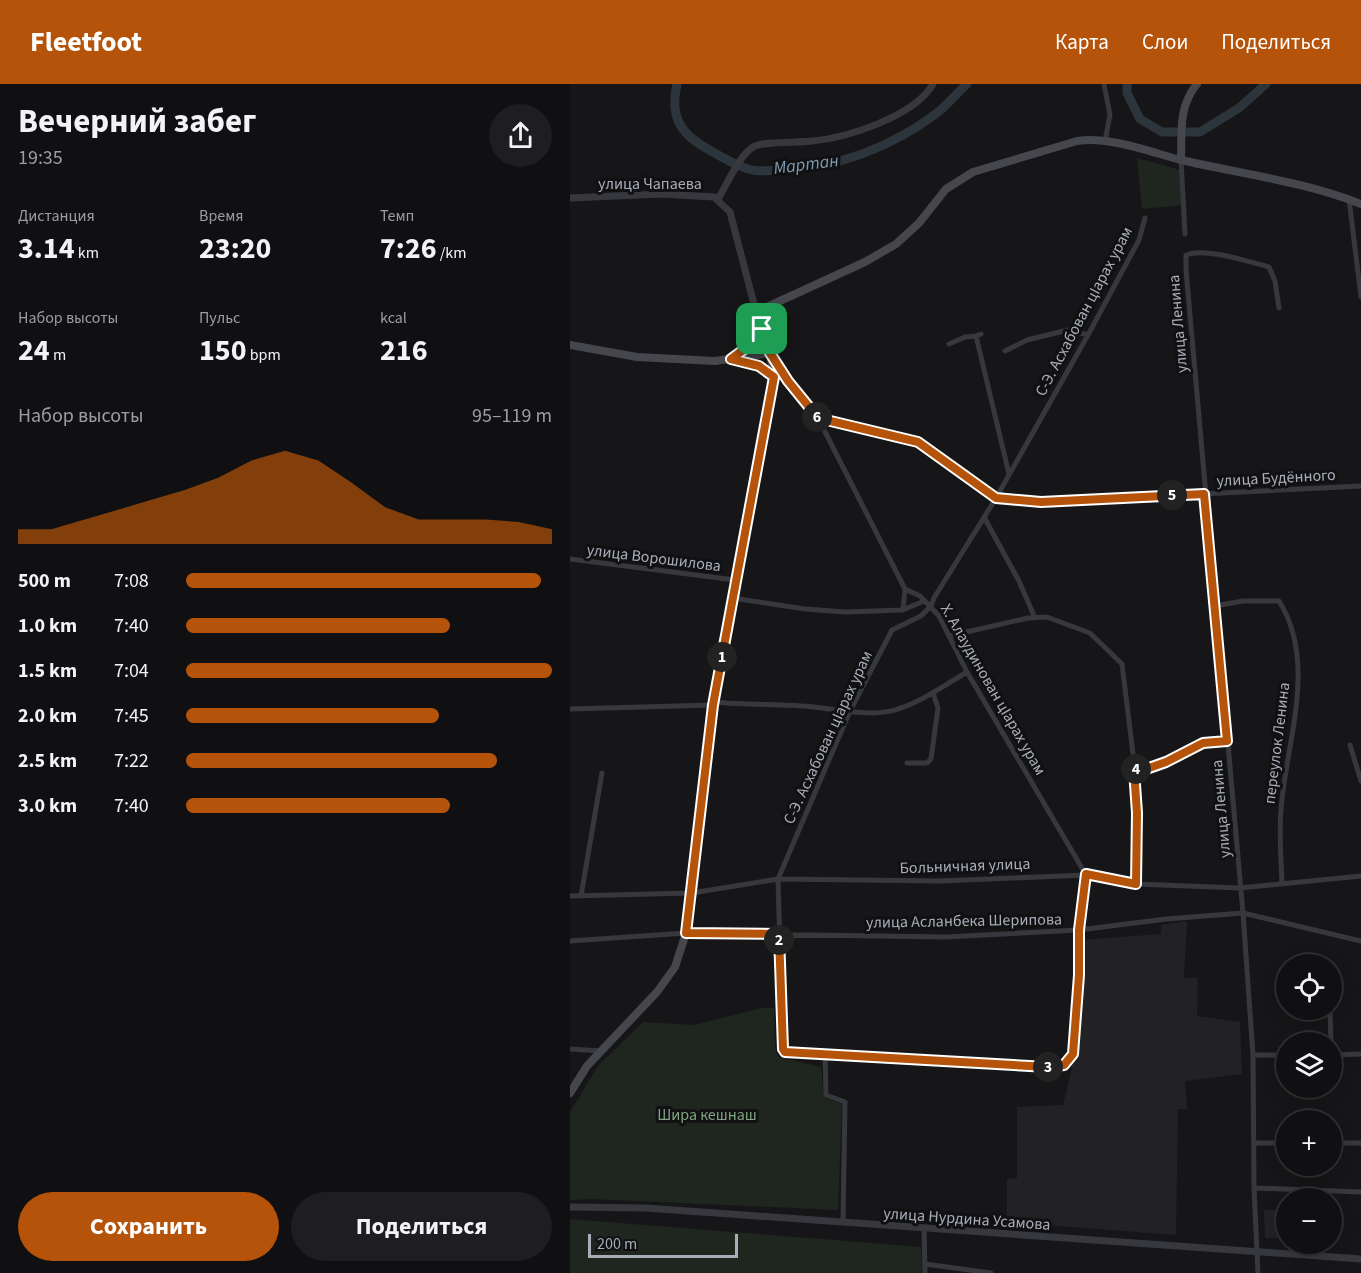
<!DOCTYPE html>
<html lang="ru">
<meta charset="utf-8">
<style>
body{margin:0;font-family:"Source Sans 3",sans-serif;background:#1e1e20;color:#f1f3f6;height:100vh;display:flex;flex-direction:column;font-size:22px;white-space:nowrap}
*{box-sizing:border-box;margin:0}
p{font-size:20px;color:#9c9d9f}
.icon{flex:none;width:33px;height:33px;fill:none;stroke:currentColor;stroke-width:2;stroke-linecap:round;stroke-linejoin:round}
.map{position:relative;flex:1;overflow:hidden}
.details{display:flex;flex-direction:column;background:#101012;width:570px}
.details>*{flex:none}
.controls{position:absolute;left:706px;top:870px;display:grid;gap:12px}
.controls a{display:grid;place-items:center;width:66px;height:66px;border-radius:50%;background:#101012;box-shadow:0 3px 15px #0003,0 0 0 2px #303032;font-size:30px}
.scale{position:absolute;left:18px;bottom:15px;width:150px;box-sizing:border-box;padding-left:6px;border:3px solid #a8adb8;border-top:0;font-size:16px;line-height:21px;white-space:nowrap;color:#a8adb8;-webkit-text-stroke:4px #111113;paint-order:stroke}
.pin{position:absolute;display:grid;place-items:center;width:51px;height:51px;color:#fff;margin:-26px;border-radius:12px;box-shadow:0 3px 9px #0006}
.km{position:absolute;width:30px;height:30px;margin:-15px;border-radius:50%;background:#222;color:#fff;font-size:16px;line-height:30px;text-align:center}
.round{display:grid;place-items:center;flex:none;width:63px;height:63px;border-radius:32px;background:#1e1e20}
.head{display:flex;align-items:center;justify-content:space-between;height:102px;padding:0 18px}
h1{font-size:33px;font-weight:700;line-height:45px}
.figures{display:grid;grid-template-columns:repeat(3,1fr);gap:9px;height:102px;padding:6px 18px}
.figures div{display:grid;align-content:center}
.figures b{font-size:30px;font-weight:700}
.figures small{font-size:16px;font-weight:400}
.figures p{font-size:16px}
.chart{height:168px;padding:12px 18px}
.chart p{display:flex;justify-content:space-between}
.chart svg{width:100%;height:108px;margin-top:6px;fill:#b45309;opacity:.7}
.primary-button{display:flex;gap:12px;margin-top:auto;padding:12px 18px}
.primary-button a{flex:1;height:69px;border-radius:36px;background:#b45309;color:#fff;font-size:24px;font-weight:700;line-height:69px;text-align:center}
.primary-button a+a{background:#1e1e20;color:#f1f3f6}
ul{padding:0 18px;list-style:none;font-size:20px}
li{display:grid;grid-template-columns:96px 72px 1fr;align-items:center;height:45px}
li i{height:15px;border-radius:8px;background:#b45309}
header{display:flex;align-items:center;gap:36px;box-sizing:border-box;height:84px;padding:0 30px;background:#b45309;color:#fff}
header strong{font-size:28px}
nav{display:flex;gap:33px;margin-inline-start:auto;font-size:21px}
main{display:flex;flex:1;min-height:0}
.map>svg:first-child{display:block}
.built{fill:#222225}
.green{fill:#1e261f}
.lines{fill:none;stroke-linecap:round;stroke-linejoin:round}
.river{stroke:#2c353c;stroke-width:9}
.minor{stroke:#37383d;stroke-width:5}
.tertiary{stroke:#37383d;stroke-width:7}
.secondary{stroke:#45474d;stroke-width:8}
.route-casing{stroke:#fff;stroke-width:12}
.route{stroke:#b45309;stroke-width:8}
.labels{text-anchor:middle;stroke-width:6;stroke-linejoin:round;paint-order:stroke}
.street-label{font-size:16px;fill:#a8adb8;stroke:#111113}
.park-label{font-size:16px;fill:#7fa381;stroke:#111113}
.water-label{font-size:18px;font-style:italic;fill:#7f9bb3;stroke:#111113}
</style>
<header>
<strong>Fleetfoot</strong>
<nav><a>Карта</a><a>Слои</a><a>Поделиться</a></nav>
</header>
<main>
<section class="details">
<div class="head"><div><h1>Вечерний забег</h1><p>19:35</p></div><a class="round"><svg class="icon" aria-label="share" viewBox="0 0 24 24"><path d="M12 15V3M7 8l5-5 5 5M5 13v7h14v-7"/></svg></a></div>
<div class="figures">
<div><p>Дистанция</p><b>3.14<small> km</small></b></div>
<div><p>Время</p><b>23:20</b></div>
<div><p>Темп</p><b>7:26<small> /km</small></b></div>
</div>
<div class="figures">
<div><p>Набор высоты</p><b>24<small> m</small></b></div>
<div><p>Пульс</p><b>150<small> bpm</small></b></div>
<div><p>kcal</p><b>216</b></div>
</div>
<div class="chart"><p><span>Набор высоты</span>95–119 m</p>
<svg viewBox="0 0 160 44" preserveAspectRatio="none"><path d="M0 44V38L10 38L20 34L30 30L40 26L50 22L60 17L70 10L80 6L90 10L100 19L110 29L120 34L130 34L140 34L150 35L160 38V44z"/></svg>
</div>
<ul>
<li><b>500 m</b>7:08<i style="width:97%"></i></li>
<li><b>1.0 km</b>7:40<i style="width:72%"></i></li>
<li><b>1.5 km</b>7:04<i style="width:100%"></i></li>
<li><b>2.0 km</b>7:45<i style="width:69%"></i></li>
<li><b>2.5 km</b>7:22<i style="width:85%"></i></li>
<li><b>3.0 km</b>7:40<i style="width:72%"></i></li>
</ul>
<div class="primary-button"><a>Сохранить</a><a>Поделиться</a></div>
</section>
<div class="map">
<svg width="791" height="1189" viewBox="0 0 791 1189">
<rect width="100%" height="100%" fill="#161618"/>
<path class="built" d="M617 837 614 894H628L627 932 670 938 672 990 615 997 617 1025H608L606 1151 437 1138V1095L447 1094V1023L493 1021 501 988 506 951 510 856 591 850V841Z
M694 1126H717V1154H695Z"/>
<path class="green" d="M567 74 611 86 613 121 572 125Z
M191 924H204L205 963 208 973 251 983 254 1014 272 1020 268 1126 21 1115 0 1116V1028L28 982 73 938 124 941Z
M0 1135 351 1163 352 1189H0Z"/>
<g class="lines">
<path class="river" d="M107 0C100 31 109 49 136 64 150 72 166 82 182 86 190 88 201 86 209 86 265 85 322 63 367 29 378 20 387 9 397 0
M557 0V9L570 35 592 48H630L669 24 696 0"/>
<path class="minor" d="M534 0 540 31 535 57
M611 76 615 150
M779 115 791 213
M411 250 406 252 439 390
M379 260 395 253 406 252
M435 267 457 256 498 246 518 251
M202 273 218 297 248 334 335 505 350 512 369 532 397 588 516 791 509 846V891L503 970 494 981 478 983 215 968 213 965 208 795 280 627 322 546 351 532 361 522 364 514 426 414 518 251 569 156 575 134
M248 334 347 358 426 414 471 418 791 402
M414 433 449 497 465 534
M0 475 165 496
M162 514 235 525 275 528 333 526 354 517
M645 522 673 517H709C748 579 716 658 711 726 709 750 711 775 712 800
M333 526 335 505
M379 552 458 534 477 533 520 549 552 580 563 670 567 729 566 800
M144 618C173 621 203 620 232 622 260 623 301 635 328 625 353 617 375 601 397 588
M0 625 143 621
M780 661 791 697
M337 679H357L361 675 368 624 363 609
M564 686 579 684 596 678 633 659 657 656
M0 812 122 809 208 795 370 797 516 791 566 800 670 804 791 792
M11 812 32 689
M0 857 116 849 376 853 509 846 596 835 673 829 791 857
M760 926 761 958
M0 965 31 967
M255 971 256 1011 275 1018 273 1137
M683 971H717
M762 971 791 970
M684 1059H717
M762 1059H791
M684 1104 791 1108
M354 1144 355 1189
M355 1180 421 1189
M688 1189 684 1104 683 971 673 829 616 186V171C634 163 680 178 699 183L705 197 709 224"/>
<path class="tertiary" d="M0 114 91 110 144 113 160 128 186 228
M148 115C158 99 168 73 183 63 191 57 230 59 242 57 277 54 345 32 363 0
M162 274 184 258 192 245
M163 275 189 282 204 293
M0 1123 76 1124 791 1175"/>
<path class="secondary" d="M611 76C612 48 608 23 627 0
M0 261 67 273 145 277 200 269
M0 1009 17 982 87 908 105 883 116 849 143 621 204 293 200 269 186 228 295 178 326 160 349 139 376 105 403 88 507 57C539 52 580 68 611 76 671 90 733 97 791 120"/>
</g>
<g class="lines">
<g class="route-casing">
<path id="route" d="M192 245 200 269 218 297 248 334 348 358 426 414 471 418 634 410 657 657 633 659 596 678 579 684 564 686 567 729 566 800 516 790 509 846V891L503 970 494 981 478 983 215 968 213 965 209 850 116 849 143 621 204 293 189 282 161 275 184 258Z"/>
</g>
<use href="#route" class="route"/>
</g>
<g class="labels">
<g class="street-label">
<text x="80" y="105">улица Чапаева</text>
<text transform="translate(513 227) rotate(-62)" y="6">С-Э. Асхабован цIарах урам</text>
<text transform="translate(607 240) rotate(-95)" y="6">улица Ленина</text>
<text transform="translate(706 393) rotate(-3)" y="6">улица Будённого</text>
<text transform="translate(84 473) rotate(7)" y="6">улица Ворошилова</text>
<text transform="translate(424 605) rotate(60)" y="6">Х. Алаудинован цIарах урам</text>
<text transform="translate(257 653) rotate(-65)" y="6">С-Э. Асхабован цIарах урам</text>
<text transform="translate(706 659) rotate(-83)" y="6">переулок Ленина</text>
<text transform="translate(650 725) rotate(-95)" y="6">улица Ленина</text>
<text transform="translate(395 781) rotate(-2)" y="6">Больничная улица</text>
<text transform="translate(394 836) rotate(-1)" y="6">улица Асланбека Шерипова</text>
<text transform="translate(397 1134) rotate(4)" y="6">улица Нурдина Усамова</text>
</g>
<g class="park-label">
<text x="137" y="1036">Шира кешнаш</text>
</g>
<g class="water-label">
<text transform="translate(236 80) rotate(-7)" y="6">Мартан</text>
</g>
</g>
</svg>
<div class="controls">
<a><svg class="icon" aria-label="locate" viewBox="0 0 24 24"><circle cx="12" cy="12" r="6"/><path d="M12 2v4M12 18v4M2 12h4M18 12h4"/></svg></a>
<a><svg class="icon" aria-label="layers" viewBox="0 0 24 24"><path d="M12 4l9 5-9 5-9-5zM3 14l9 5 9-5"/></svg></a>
<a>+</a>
<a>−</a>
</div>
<div class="scale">200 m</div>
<div class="pin" style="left:192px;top:245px;background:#1e9e55"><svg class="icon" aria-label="arrive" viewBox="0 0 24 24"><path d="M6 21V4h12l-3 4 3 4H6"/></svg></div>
<b class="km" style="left:152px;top:573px">1</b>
<b class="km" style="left:209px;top:856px">2</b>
<b class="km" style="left:478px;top:983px">3</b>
<b class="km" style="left:566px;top:685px">4</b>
<b class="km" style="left:602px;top:411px">5</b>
<b class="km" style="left:247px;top:333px">6</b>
</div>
</main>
